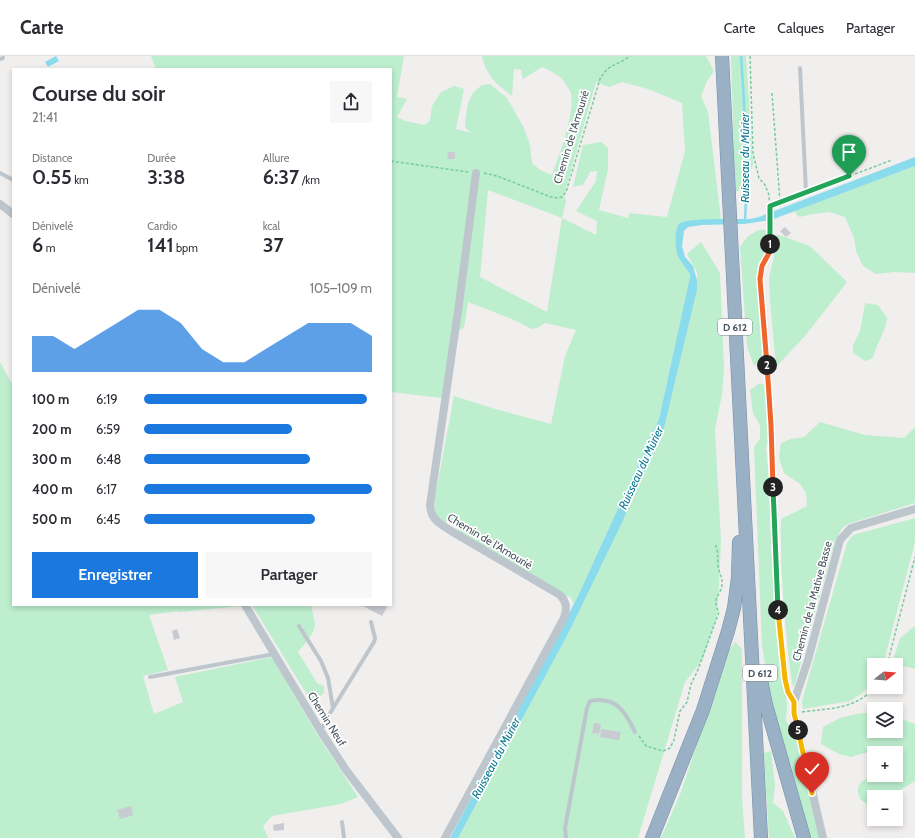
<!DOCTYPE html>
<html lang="fr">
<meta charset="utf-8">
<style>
body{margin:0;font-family:Cabin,sans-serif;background:#f7f7f7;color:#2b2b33;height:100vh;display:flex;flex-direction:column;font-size:15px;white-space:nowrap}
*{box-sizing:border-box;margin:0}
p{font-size:13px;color:#7c7c81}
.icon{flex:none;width:22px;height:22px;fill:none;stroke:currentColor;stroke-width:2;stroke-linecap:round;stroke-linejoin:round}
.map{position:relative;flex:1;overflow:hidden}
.side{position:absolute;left:12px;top:12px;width:380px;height:538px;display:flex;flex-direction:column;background:#fff;border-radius:0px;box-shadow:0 2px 6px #0003}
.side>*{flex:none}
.needle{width:26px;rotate:73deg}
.fabs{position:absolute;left:867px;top:602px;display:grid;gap:8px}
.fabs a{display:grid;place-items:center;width:36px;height:36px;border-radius:0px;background:#fff;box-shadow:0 2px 6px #0003;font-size:20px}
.pin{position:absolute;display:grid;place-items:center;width:34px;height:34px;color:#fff;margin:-41px -17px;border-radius:50% 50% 50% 0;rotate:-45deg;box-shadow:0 0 4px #0007}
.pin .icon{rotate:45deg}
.km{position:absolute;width:20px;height:20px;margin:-10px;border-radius:50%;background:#222;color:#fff;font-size:11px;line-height:20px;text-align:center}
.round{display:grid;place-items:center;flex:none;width:42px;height:42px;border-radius:0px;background:#f7f7f7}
.headline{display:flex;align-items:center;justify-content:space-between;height:68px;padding:0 20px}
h1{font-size:22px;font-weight:600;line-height:30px}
.metrics{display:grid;grid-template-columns:repeat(3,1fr);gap:6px;height:68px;padding:4px 20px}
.metrics div{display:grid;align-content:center}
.metrics b{font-size:20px;font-weight:600}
.metrics small{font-size:11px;font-weight:400}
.metrics p{font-size:11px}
.chart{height:112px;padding:8px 20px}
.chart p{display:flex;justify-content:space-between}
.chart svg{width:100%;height:72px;margin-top:4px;fill:#1a78df;opacity:.7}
.button{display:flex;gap:8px;margin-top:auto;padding:8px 20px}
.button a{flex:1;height:46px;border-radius:0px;background:#1a78df;color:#fff;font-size:16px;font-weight:600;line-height:46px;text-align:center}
.button a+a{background:#f7f7f7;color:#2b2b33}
ul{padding:0 20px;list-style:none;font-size:13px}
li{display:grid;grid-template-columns:64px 48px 1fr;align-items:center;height:30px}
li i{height:10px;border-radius:5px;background:#1a78df}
header{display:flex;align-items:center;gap:24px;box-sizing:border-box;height:56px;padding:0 20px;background:#fff;border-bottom:1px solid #e1e1e2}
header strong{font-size:19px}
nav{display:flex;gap:22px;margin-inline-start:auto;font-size:14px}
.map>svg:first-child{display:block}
.green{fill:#bdeece;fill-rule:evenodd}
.water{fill:#8adbeb}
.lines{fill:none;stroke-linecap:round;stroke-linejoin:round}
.stream{stroke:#8adbeb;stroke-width:2.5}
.building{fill:#c8cbd1}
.trunk-casing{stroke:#718ea9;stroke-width:14}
.path{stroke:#75cc9e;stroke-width:1.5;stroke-dasharray:3 2;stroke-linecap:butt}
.service{stroke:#bdc6cd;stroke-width:4}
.minor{stroke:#bdc6cd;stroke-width:8}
.trunk{stroke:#9ab1c5;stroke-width:13}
.split-1-casing{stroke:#fff;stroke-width:8}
.split-2-casing{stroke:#fff;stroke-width:8}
.split-3-casing{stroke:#fff;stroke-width:8}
.split-4-casing{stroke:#fff;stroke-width:8}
.split-5-casing{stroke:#fff;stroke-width:8}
.split-6-casing{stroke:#fff;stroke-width:8}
.split-1{stroke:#22a559;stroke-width:5}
.split-2{stroke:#f0652b;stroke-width:5}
.split-3{stroke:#f0652b;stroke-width:5}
.split-4{stroke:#22a559;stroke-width:5}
.split-5{stroke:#f5b400;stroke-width:5}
.split-6{stroke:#f5b400;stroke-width:5}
.labels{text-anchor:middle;stroke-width:3.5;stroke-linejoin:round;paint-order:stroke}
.shield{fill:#fff;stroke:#7e868d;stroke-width:1}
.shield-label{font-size:10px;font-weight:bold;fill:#47525c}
.street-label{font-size:11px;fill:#47525c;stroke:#fff}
.water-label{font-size:12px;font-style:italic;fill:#0e7b91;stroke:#fff}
</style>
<header>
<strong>Carte</strong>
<nav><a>Carte</a><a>Calques</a><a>Partager</a></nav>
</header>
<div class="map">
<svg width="915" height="782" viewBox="0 0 915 782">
<rect width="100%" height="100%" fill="#f1eeee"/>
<path class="green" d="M151 0H404L397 41 407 43 397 61 405 65 425 69 430 64 432 50 441 36 454 30 464 33 456 73 471 77 465 71C466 57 467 38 481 30 483 29 487 28 490 28L507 42 524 72 530 89 532 107 540 114 552 119C559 101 575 56 571 38 570 34 567 30 565 27 561 19 550 15 542 11L523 23 521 14 514 13 512 40C497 28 486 20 482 0H706L714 15 707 25 701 40 708 56 721 163 681 166 678 199 690 218V222L659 363 574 548 570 540 567 541 458 476 459 472 449 463 445 467C436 462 435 457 434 447L454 340 495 353 551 368 565 300 576 274 545 267 537 272 532 273 512 263 468 246 464 272 452 278 442 342 391 336V13H156ZM596 26 609 31 622 26 648 33 682 47 685 95 667 161 629 157 628 162 599 154 608 113V92L601 86 583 89 573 131 583 129 590 116 597 115 596 125 576 155 597 165 596 179 562 162 566 146 564 139ZM488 134 562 162 547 256 480 221Z
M731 0H746L753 108 744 133 735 136Z
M915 110V217L895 216 876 218 863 210 856 195 854 182 845 161 829 156 813 158 799 161 794 155Z
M758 174H767L766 197 759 214 758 229 764 302 754 310 747 291 740 191 747 181Z
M777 178 810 190 847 226 805 280 776 311 770 244 769 222 774 200Z
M701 186 720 217 724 311 722 338 715 373 721 485 719 528 717 560 703 603 685 626 638 782H458L569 576 620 471 664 372 697 234V216L687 198Z
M865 247 878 249 887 262C885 277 877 286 873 302L865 305 853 297V289L860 275Z
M0 306 13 330V549H242V550L179 556 178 555 149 559 168 614 143 620 154 658 183 646 175 621 272 601 315 675 358 741 341 748 272 760 263 770 268 782H0Z
M760 327 766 330 770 381 766 392 769 423 771 488 781 601 787 648 786 664 797 684 821 782H810L791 710 781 689 772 651 762 589 754 391 760 383V370L753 357 750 334Z
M820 366 865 379 904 382 915 371V447L848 468 842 472 835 485 794 631 792 627C785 572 780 518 781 463L807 450 806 437 800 428 784 417 779 402 781 387 791 383 804 381Z
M915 462V486L883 609H874V626L861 638 850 645 803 653 802 645 847 487 853 479Z
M252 549H311C312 554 315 566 315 568 315 578 304 588 298 596L317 627 324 630V637L316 644 325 660 322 663Z
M915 570V613L899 609 894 601 900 582Z
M735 586 742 593V741L745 782H661L681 736 728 596Z
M861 657H874V675H896V661L915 668V725L889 741H874V748L869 750 860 743C859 740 858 737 858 734 859 718 885 719 896 719V697L868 696 851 701 839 698 821 688 823 671 840 662Z
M771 695 775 729 773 747 783 755 795 782H769L764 697Z"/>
<path class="water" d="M56 0 59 5 48 11 45 6Z
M915 101V110L771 164 744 168 702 169 688 171 684 175 682 190 685 201 693 210 697 224V234L664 372 620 471 569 576 458 782H450L577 542 659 363 690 221V218C686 212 681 206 678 200 675 193 674 171 680 167 687 162 734 163 744 163 749 164 754 162 759 161Z"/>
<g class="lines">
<path class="stream" d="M741 0C745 55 748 110 745 165"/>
</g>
<path class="building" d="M448 96H455V103H447Z
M785 171 791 177 786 181 780 175Z
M361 549H382L387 551 382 560Z
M177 573 180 582 174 584 172 575Z
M594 667 601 668 599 678 592 677Z
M601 673 621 676 619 684 600 681Z
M131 750 133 759 120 763 117 754Z
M284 767V774L274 775 273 769Z"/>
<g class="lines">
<g class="trunk-casing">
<path id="trunk" d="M722 0 761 782
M760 619 766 649 804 782
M652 782 703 654 728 575 734 552 738 522 739 486"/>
</g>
<path class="path" d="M750 0 753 97 759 122 765 129 769 139 771 181 769 197 762 210 760 223 771 369 777 541 785 623 789 637
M772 37 780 146
M391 105 468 116
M484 117 497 120 551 141 557 142 562 141 566 136 600 23C609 7 617 10 630 0
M813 134 892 104
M770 150 800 138
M887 609 915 501
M802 656C831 652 853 654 876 631
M639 680 646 690 663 695 670 692 674 684 680 655 687 646 691 628 697 616 719 556C711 542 720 541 722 529 723 522 719 517 718 510 717 502 719 496 715 488"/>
<path class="service" d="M0 3 3 2
M800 12 806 136
M0 117 13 124
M299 570 321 605 328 622 333 652
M150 621 274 598
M321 674 327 662 374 586 375 582 371 566
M342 766 344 782
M566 782 565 772 587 652 590 645C616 640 625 655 635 676"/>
<path class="minor" d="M0 148 13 158
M245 549 320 674 346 714 398 782
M445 782 564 562C567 552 567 547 560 539L451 475C439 467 431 464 430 449L459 248 476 117
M823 782 794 657V646L808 604 840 484 851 472 915 453"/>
<use href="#trunk" class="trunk"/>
</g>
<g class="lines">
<g class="split-1-casing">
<path id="split-1" d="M770 188V150L849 120"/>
</g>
<g class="split-2-casing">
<path id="split-2" d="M767 309 760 223 762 210 769 197 770 188"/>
</g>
<g class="split-3-casing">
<path id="split-3" d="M767 309 771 369 773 431"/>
</g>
<g class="split-4-casing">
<path id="split-4" d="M773 431 778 554"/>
</g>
<g class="split-5-casing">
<path id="split-5" d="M778 554 785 623 788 636 794 646V657L798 674"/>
</g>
<g class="split-6-casing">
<path id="split-6" d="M798 674 812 737"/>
</g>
<use href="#split-1" class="split-1"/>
<use href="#split-2" class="split-2"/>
<use href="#split-3" class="split-3"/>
<use href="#split-4" class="split-4"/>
<use href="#split-5" class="split-5"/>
<use href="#split-6" class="split-6"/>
</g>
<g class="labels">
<g class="shield">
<rect x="718" y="263" width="34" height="16" rx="3"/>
<rect x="743" y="609" width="34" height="16" rx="3"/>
</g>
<g class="shield-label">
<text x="735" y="275">D 612</text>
<text x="760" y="621">D 612</text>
</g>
<g class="street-label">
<text transform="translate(571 81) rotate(-73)" y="4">Chemin de l'Amourié</text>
<text transform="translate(490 485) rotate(31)" y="4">Chemin de l'Amourié</text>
<text transform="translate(812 545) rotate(-75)" y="4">Chemin de la Mative Basse</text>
<text transform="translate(327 663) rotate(58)" y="4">Chemin Neuf</text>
</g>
<g class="water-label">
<text transform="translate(745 102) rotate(-90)" y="4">Ruisseau du Mûrier</text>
<text transform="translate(641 412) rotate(-65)" y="4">Ruisseau du Mûrier</text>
<text transform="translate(496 702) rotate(-62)" y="4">Ruisseau du Mûrier</text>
</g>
</g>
</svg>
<div class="fabs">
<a><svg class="needle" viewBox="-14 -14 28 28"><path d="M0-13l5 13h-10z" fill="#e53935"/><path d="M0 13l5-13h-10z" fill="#7c7c81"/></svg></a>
<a><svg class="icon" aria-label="layers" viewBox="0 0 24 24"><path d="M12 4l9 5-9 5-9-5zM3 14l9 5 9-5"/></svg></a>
<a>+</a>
<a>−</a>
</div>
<div class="pin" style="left:849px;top:120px;background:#1e9e55"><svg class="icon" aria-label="arrive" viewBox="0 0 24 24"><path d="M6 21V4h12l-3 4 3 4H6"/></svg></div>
<div class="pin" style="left:812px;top:737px;background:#d93025"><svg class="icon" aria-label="check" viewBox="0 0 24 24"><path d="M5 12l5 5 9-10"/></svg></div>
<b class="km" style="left:770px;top:188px">1</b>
<b class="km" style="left:767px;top:309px">2</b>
<b class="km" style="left:773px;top:431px">3</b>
<b class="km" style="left:778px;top:554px">4</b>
<b class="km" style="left:798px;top:674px">5</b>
<section class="side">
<div class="headline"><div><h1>Course du soir</h1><p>21:41</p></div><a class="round"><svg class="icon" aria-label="share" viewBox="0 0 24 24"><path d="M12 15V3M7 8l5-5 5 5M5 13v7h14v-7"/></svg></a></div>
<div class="metrics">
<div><p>Distance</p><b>0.55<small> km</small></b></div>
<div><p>Durée</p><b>3:38</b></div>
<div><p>Allure</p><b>6:37<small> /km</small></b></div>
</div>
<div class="metrics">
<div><p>Dénivelé</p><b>6<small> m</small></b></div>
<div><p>Cardio</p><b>141<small> bpm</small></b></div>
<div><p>kcal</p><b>37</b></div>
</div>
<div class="chart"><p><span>Dénivelé</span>105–109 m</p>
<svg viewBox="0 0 160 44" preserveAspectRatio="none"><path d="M0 44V22L10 22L20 30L30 22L40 14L50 6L60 6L70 14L80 30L90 38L100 38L110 30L120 22L130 14L140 14L150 14L160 22V44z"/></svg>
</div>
<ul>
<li><b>100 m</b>6:19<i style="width:98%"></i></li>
<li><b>200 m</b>6:59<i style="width:65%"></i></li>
<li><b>300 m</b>6:48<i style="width:73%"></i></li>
<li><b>400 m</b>6:17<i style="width:100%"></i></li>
<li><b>500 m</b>6:45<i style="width:75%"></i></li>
</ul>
<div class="button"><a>Enregistrer</a><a>Partager</a></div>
</section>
</div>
